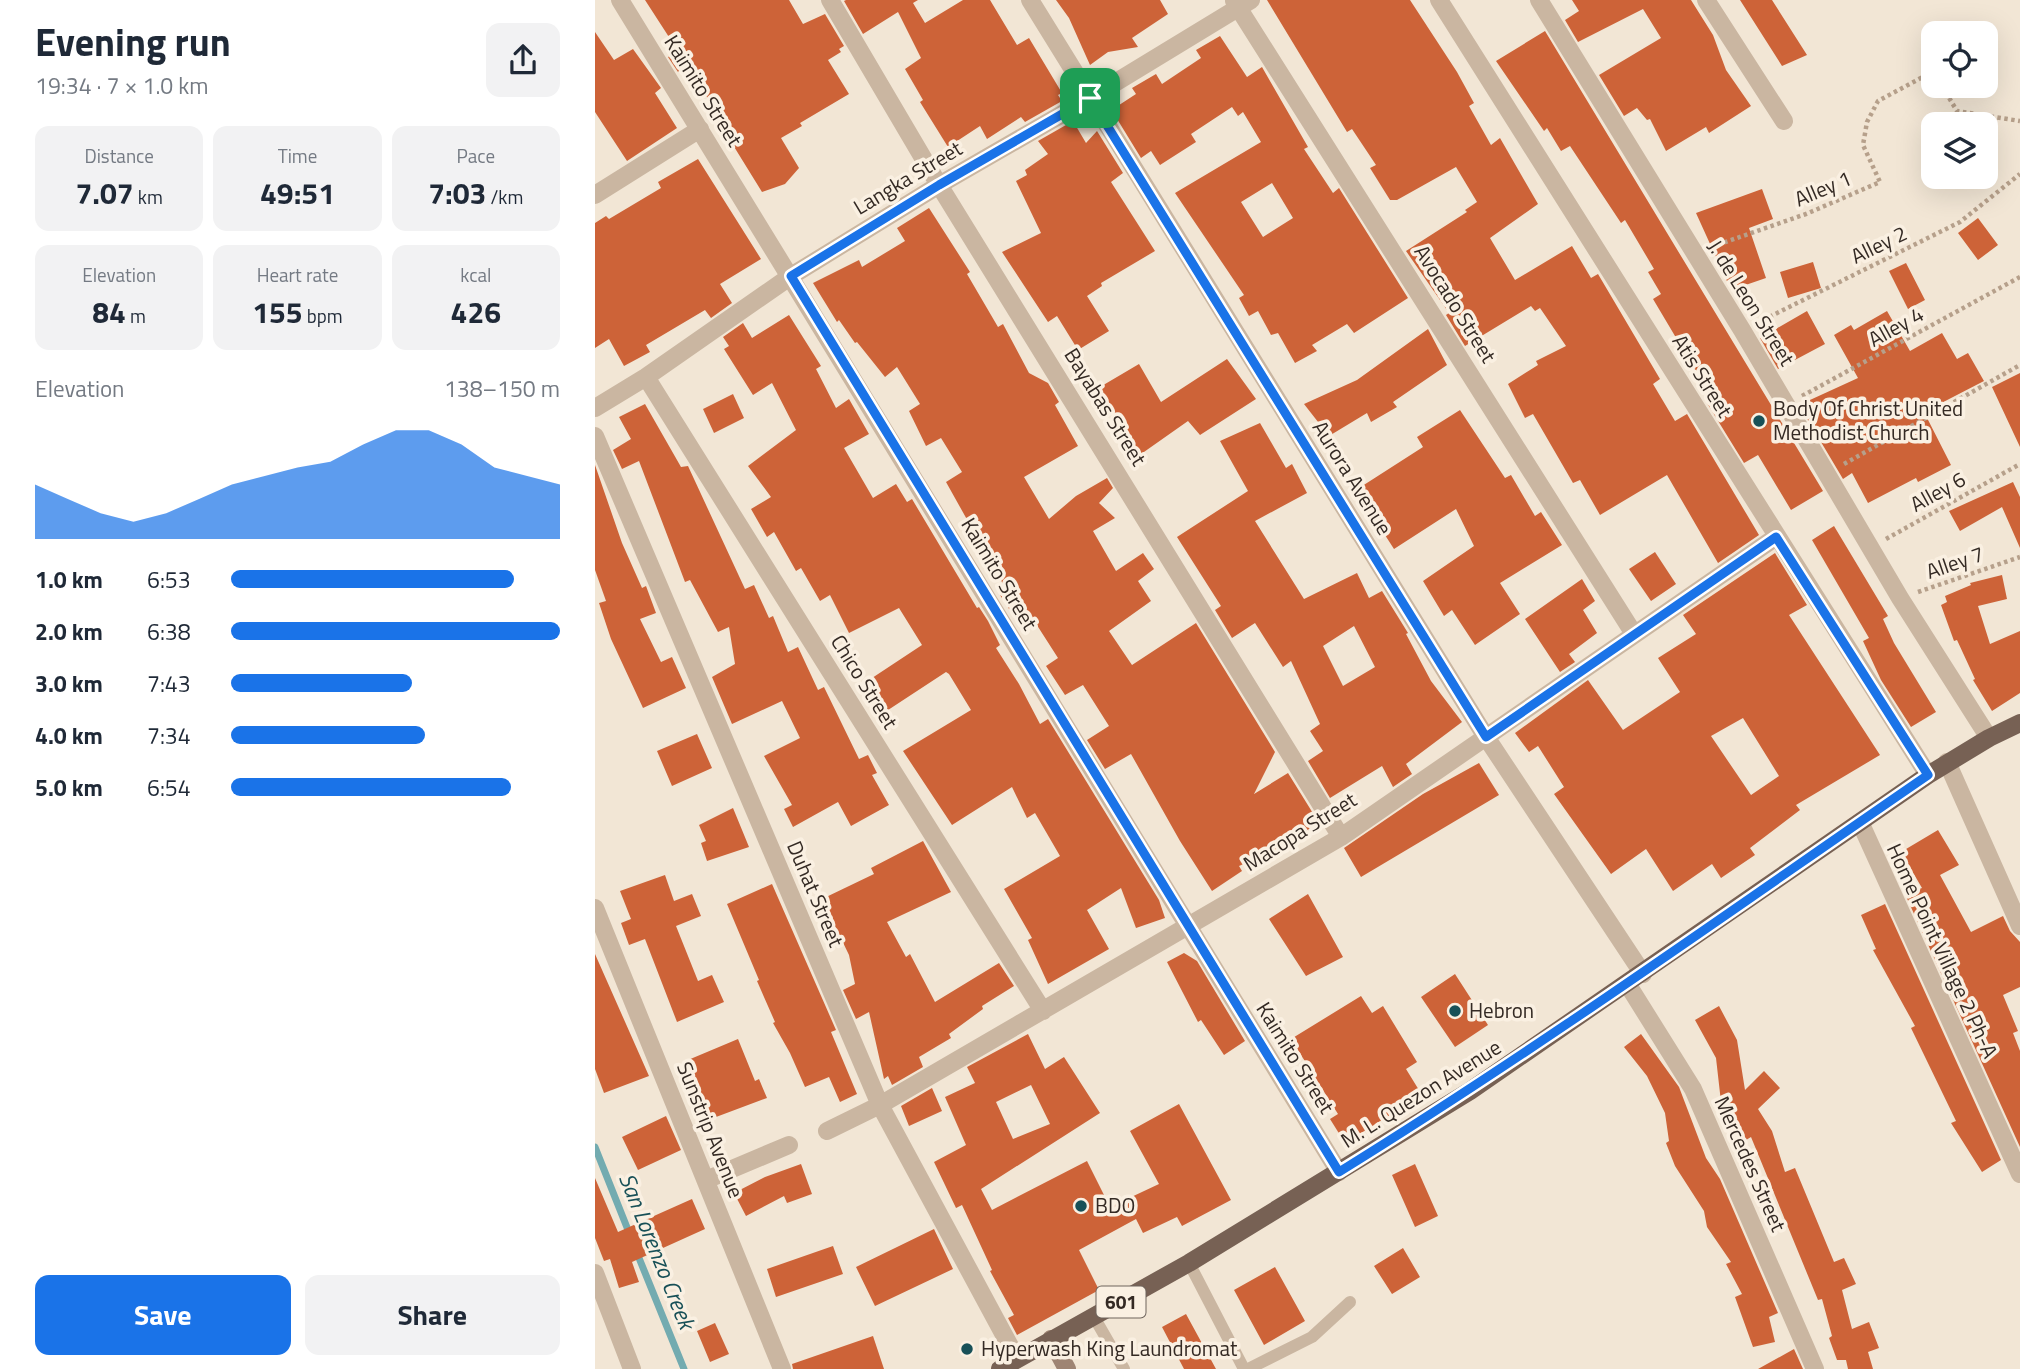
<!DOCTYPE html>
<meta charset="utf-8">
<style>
body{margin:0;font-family:"Titillium Web",sans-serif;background:#f2f2f3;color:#1f2937;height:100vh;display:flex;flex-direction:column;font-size:26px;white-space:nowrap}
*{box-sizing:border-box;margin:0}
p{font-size:23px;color:#747a83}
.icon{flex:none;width:38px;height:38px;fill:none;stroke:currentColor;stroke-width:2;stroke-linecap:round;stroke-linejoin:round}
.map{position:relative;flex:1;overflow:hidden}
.panel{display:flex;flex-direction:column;background:#fff;width:595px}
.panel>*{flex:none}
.controls{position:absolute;left:1326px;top:21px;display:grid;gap:14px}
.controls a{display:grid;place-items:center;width:77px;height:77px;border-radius:14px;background:#fff;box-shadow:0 7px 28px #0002;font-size:35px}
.pin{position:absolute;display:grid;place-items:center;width:60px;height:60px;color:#fff;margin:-30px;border-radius:14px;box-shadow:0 4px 10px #0006}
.round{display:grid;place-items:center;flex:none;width:74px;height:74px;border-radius:14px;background:#f2f2f3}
.headline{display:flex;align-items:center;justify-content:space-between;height:119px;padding:0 35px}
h1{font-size:38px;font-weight:700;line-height:52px}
.figures{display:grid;grid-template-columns:repeat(3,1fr);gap:10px;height:119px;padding:7px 35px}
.figures div{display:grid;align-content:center;border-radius:14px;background:#f2f2f3;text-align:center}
.figures b{font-size:30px;font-weight:700}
.figures small{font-size:19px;font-weight:400}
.figures p{font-size:19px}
.chart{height:196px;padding:14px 35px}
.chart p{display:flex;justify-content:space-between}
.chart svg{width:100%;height:126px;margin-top:7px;fill:#1a73e8;opacity:.7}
.action{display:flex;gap:14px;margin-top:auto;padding:14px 35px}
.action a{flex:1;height:80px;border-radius:14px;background:#1a73e8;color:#fff;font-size:28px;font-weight:700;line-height:80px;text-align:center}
.action a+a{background:#f2f2f3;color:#1f2937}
ul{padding:0 35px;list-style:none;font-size:23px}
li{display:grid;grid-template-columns:112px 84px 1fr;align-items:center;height:52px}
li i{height:18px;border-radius:9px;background:#1a73e8}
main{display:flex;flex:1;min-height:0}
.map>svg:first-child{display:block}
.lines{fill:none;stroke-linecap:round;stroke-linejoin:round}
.stream{stroke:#73abb0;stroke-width:7}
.building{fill:#cd6338;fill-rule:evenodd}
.path{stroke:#b6a08b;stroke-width:4.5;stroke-dasharray:3.5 3.5;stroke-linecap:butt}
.lane{stroke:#cab6a1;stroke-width:12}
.street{stroke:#cab6a1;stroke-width:18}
.secondary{stroke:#9e8473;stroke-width:18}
.primary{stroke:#776154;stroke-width:18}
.route-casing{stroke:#fff;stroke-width:14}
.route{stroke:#1a73e8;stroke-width:9}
.poi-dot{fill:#185057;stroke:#faf0e2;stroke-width:2.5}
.labels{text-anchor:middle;stroke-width:7;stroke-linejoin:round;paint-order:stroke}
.shield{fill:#faf0e2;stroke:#6f655d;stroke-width:2}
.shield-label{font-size:19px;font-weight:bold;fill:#342a24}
.street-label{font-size:21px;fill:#342a24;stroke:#faf0e2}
.poi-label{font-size:21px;fill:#342a24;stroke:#faf0e2;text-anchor:start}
.water-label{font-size:23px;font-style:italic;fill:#185057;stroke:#faf0e2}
</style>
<main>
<section class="panel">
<div class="headline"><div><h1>Evening run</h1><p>19:34 · 7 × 1.0 km</p></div><a class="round"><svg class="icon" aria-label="share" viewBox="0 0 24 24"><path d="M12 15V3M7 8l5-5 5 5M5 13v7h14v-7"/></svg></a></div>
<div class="figures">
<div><p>Distance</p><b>7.07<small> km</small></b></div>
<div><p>Time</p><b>49:51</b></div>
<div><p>Pace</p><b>7:03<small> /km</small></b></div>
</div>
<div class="figures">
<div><p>Elevation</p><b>84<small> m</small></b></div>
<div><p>Heart rate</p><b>155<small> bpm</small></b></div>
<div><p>kcal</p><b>426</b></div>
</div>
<div class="chart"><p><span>Elevation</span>138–150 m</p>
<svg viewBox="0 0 160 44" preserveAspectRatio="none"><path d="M0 44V25L10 30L20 35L30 38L40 35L50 30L60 25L70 22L80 19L90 17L100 11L110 6L120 6L130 11L140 19L150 22L160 25V44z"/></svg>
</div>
<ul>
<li><b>1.0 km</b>6:53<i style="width:86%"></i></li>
<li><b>2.0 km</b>6:38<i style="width:100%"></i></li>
<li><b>3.0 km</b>7:43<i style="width:55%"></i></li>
<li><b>4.0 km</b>7:34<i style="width:59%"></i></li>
<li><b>5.0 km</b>6:54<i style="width:85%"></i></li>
</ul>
<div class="action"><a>Save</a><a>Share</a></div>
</section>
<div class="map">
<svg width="1425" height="1369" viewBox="0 0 1425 1369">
<rect width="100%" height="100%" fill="#f2e6d5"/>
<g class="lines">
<path class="stream" d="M0 1147 35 1235
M42 1253 89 1369"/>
</g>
<path class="building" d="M50 0H194L208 24 230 14 249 46 244 49 246 52 233 60 254 94 205 123 207 126 186 138 204 168 190 184 167 192 125 124 129 122 90 65 83 72 73 57 83 51Z
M251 0H323L318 3 330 23 368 0H395L422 45 434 38 467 93 463 95 467 101 430 122 426 117 392 139 385 126 353 147 325 102 328 100 310 69 326 58 303 12 268 34 249 1Z
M461 0H565L573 14 537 38 543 47 513 52 495 65 474 18Z
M672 0H815L862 72 879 103 874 106 896 145 905 138 943 204 895 238 920 280 977 246 996 278 1003 274 1065 379 1058 384 1080 421 1092 414 1164 535 1123 563 1072 475 1005 515 985 480 978 483 938 414 930 418 913 384 943 365 941 361 971 346 945 308 940 311 936 306 870 346 851 315 854 313 811 251 872 212 870 210 882 202 861 167 802 200H795L775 168 781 165 757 129 752 132Z
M977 0H1096L1118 35 1131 70 1156 106 1114 133 1111 127 1071 151 1055 119 1052 120 1042 108 1029 116 1004 75 1066 38 1048 9 983 42 970 20 984 11Z
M1145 0H1177L1212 55 1187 66Z
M950 31 1228 491 1196 510 1163 455 1149 463 1112 403 1118 400 1058 299 1066 294 1053 272 1059 269 1030 220 1026 223 975 146 966 151 952 128 949 131 901 61Z
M0 32 19 60 38 49 66 88 60 93 82 128 32 161 0 112Z
M625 36 652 77 667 67 713 147 709 149 738 193 744 188 813 298 759 333 752 324 717 345 722 351 700 363 683 333 676 335 663 311 654 316 644 298 649 295 580 193 666 142 648 112 643 116 637 107 596 134 601 142 565 165 556 151 546 158 519 114 518 109 541 94 537 88 561 74 567 84 606 58 601 50ZM677 183 698 218 668 237 646 202Z
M478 121 491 143 502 131 528 173 516 182 560 251 506 283 507 286 492 296 514 331 483 350 462 316 453 322 407 252 446 233 421 181 432 175 430 170 453 154 443 141Z
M103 159 166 259 125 284 137 303 116 318 110 310 51 345 55 352 29 366 14 339 0 348V223L11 216 14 219 66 188 63 182Z
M1167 189 1178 219 1154 228 1171 278 1136 290 1101 213Z
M334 208 375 272 372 274 403 327 408 324 434 373 453 383 464 402 460 405 483 446 429 477 454 519 481 496 512 478 518 488 504 503 520 518 498 531 521 571 548 553 559 569 543 581 556 601 514 631 537 665 601 623 680 752 659 794 693 773 724 823 678 851 644 866 647 871 617 891 585 841 536 754 510 769 492 740 514 726 488 685 470 695 451 666 463 658 438 619 427 605 416 612 405 595 412 591 351 482 367 472 346 438 331 446 314 411 325 404 302 367 290 377 262 342 260 343 244 320 242 322 218 283 264 260 267 267 310 241 302 228Z
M1383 218 1403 245 1383 260 1363 233Z
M1218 262 1226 288 1193 298 1185 272Z
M1311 263 1330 300 1313 309 1294 271Z
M1212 311 1230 344 1183 369 1165 338Z
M1292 311 1315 351 1347 333 1362 359 1373 353 1389 381 1329 412 1356 465 1323 482 1321 478 1273 503 1257 473 1248 479 1204 405 1263 378 1239 335 1256 325 1259 330Z
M194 315 226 366 221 369 241 408 254 399 274 434 249 448 278 498 301 484 312 502 317 499 382 608 384 607 393 621 405 645 401 648 424 684 445 724 453 719 564 900 570 918 541 928 526 888 492 910 514 949 453 984 433 940 437 938 409 889 465 856 440 813 432 818 417 787 357 825 308 751 376 710 354 674 351 672 290 712 271 682 327 645 304 608 254 633 235 595 225 601 206 568 201 571 179 532 172 537 156 509 176 497 153 466 201 430 177 383 158 395 129 349 134 346 128 337 148 323 157 338Z
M833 329 852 365 798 402 802 407 776 422 772 413 734 436 709 404 762 380Z
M632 359 661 399 605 435 593 421 539 459 521 434 529 429 505 387 544 364 566 402Z
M1425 373V447L1397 387Z
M138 394 149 418 119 433 108 409Z
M50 404 86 467 93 466 150 589 159 585 174 618 178 616 193 652 203 647 223 690 229 687 264 759 273 755 282 773 277 775 294 805 256 826 243 802 198 827 189 809 197 805 169 756 205 738 187 701 137 724 117 677 140 664 134 627 123 632 95 580 90 582 44 461 27 469 18 450 36 439 24 417Z
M865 410 910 478 916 475 940 516 946 512 967 545 905 583 925 614 880 645 857 610 849 616 828 581 879 546 861 509 799 549 761 490 828 447 822 437Z
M665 423 691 468 697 464 712 493 660 521 709 599 762 573 774 598 787 591 813 633 811 634 836 681 867 722 811 764 817 774 798 787 787 766 735 798 713 761 728 751 715 731 725 724 696 661 688 667 660 623 637 638 620 610 626 606 582 537 653 491 625 441ZM759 626 780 667 748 686 728 646Z
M0 465 27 543 47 588 51 586 61 613 45 619 66 662 77 657 91 688 48 708 16 639 4 603 11 601 0 570Z
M1418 482 1425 497V548L1407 507 1365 531 1354 511Z
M1239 526 1293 616 1288 619 1299 643 1341 712 1316 727 1286 680 1268 641 1274 638 1217 540Z
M1060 552 1081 584 1056 601 1034 569Z
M1180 553 1212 605 1194 615 1285 755 1201 805 1205 810 1155 848 1160 855 1126 878 1117 864 1078 891 1051 849 1016 874 959 794 969 787 943 746 934 752 920 733 993 680 1028 730 1085 692 1063 658 1101 634 1088 615ZM1148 718 1184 776 1156 795 1116 736Z
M1407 575 1412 599 1383 606 1395 644 1425 631V693L1397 711 1378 680 1380 679 1362 640 1359 641 1346 605 1352 602 1350 596 1376 585 1375 583Z
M987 579 1000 601 988 610 1002 633 974 654 980 662 965 672 930 619Z
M102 734 117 768 77 786 62 751Z
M884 763 904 795 766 877 749 848 828 794Z
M138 808 154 847 112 861 106 843 111 841 104 825Z
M1343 830 1364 865 1345 875 1376 932 1408 916 1415 931 1425 942V987L1408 995 1423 1031 1418 1033 1425 1051V1147L1310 894 1327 888 1306 852Z
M328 841 356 892 292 922 311 957 315 954 340 1002 404 963 419 986 387 1006 388 1009 354 1034 356 1038 324 1057 328 1067 297 1085 293 1076 289 1079 274 1012 261 1019 248 990 260 984 254 955 227 899 279 874 276 868Z
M70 875 79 901 97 894 106 916 81 926 103 981 117 975 129 1002 82 1022 50 939 34 945 26 923 36 919 25 891Z
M177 884 241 1030 236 1032 262 1094 245 1102 234 1077 210 1087 195 1053 178 1023 180 1022 162 981 164 980 132 904Z
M713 894 748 957 711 976 674 919Z
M1290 904 1406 1160 1387 1172 1356 1123 1361 1121 1316 1028 1320 1026 1278 950 1281 949 1266 915Z
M589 953 602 961 650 1041 629 1055 606 1020 603 1022 572 962Z
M0 954 54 1076 9 1093 0 1069Z
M860 974 893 1025 860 1047 826 997Z
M766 996 777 1013 788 1006 822 1062 811 1069 827 1095 750 1143 735 1119 743 1114 696 1039Z
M1124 1006 1142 1040 1150 1090 1169 1071 1185 1088 1163 1109 1177 1131 1190 1172 1200 1168 1239 1262 1249 1258 1261 1284 1247 1290 1257 1329 1274 1322 1284 1348 1273 1352 1278 1369H1253L1251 1360H1242L1234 1338 1237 1336 1227 1299 1223 1300 1156 1137 1151 1140 1126 1102 1121 1058 1100 1020Z
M433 1034 450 1069 469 1057 505 1113 386 1189 397 1210 492 1161 515 1207 564 1184 535 1131 584 1104 636 1200 587 1226 582 1217 548 1233 541 1219 484 1250 504 1290 422 1335 413 1318 419 1315 395 1271 397 1270 367 1205 361 1208 339 1162 371 1145 350 1097 380 1083 372 1067ZM436 1085 455 1124 418 1139 401 1102Z
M1046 1034 1084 1087 1111 1158 1125 1179 1183 1313 1174 1317 1180 1342 1158 1347 1140 1297 1147 1294 1131 1264 1136 1262 1112 1227 1109 1211 1080 1166 1071 1143 1074 1141 1070 1113 1052 1076 1029 1047Z
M143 1039 160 1081 164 1079 172 1098 113 1120 93 1060Z
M337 1088 347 1111 314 1126 306 1106Z
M71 1116 86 1150 43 1170 27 1137Z
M206 1164 217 1194 192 1203 189 1196 151 1216 139 1193 170 1177Z
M820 1164 843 1216 820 1227 797 1175Z
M0 1178 23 1232 97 1199 110 1229 37 1262 44 1282 24 1288 15 1259 9 1261 0 1238Z
M339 1229 358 1269 280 1306 261 1267Z
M238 1246 248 1274 181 1297 172 1269Z
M808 1248 825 1277 797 1294 779 1266Z
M680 1267 710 1321 669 1345 639 1290Z
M591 1314 621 1369H589L567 1327Z
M120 1323 134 1354 115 1362 102 1331Z
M278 1336 289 1369H198L197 1364Z
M1199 1349 1208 1369H1163Z"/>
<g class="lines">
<path class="path" d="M1347 86 1362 111 1425 121
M1116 247 1211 214 1285 182 1268 145 1272 122 1283 101 1339 71
M1162 323 1365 222 1425 174
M1207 396 1425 277
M1249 464 1425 365
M1291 539 1425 464
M1323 592 1425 557"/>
<path class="lane" d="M594 1263 649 1369
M499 1317 529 1369
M653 1369 717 1337 755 1302"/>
<path class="street" d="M25 0 744 1172
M235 0 344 185 746 837
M435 0 891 737 1048 974
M844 0 1333 775
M944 0 1147 330 1305 598 1394 738
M1111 0 1189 121
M639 1 1039 634
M0 195 105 129
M51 377 448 1011
M0 408 51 377 196 276 344 185 495 98 656 0
M0 436 285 1105 422 1359
M1352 762 1425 926
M1265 822 1425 1174
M0 908 187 1369
M1033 985 1098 1089 1220 1369
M232 1131 285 1105 746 837 1181 537
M111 1180 194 1145
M0 1273 37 1369"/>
<path class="secondary" d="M456 1339 472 1369"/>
<path class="primary" d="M405 1369 594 1263 875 1091 1333 775 1394 738 1425 723"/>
</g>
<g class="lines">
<g class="route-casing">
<path id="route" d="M495 98 891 737 1181 537 1333 775C1138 909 946 1047 744 1172L196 276 344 185Z"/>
</g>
<use href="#route" class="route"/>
</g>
<g class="poi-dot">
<circle cx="1164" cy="421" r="7"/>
<circle cx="860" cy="1011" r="7"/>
<circle cx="486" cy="1206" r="7"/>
<circle cx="372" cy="1349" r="7"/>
</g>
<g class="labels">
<rect class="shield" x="501.5" y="1286.5" width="49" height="31" rx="5"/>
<g class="shield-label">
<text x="526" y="1309">601</text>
</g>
<g class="street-label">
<text transform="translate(108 91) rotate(58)" y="7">Kaimito Street</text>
<text transform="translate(313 178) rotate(-31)" y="7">Langka Street</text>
<text transform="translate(1228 189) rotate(-23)" y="7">Alley 1</text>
<text transform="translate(1284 245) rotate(-26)" y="7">Alley 2</text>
<text transform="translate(1156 303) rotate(58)" y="7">J. de Leon Street</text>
<text transform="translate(860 304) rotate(58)" y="7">Avocado Street</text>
<text transform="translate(1301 327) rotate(-29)" y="7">Alley 4</text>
<text transform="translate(1107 376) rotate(58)" y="7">Atis Street</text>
<text transform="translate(510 407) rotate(58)" y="7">Bayabas Street</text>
<text transform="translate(757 478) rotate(58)" y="7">Aurora Avenue</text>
<text transform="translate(1343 492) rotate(-29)" y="7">Alley 6</text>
<text transform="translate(1360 563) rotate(-19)" y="7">Alley 7</text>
<text transform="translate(404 574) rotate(59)" y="7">Kaimito Street</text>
<text transform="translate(269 682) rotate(58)" y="7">Chico Street</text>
<text transform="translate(705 832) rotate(-32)" y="7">Macopa Street</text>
<text transform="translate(220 894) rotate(67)" y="7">Duhat Street</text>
<text transform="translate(1347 951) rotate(65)" y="7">Home Point Village 2 Ph-A</text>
<text transform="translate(700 1058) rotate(58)" y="7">Kaimito Street</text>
<text transform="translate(826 1094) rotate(-32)" y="7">M. L. Quezon Avenue</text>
<text transform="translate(115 1130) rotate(68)" y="7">Sunstrip Avenue</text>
<text transform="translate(1155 1164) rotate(66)" y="7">Mercedes Street</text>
</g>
<g class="poi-label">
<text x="1178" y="416">Body Of Christ United<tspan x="1178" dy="24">Methodist Church</tspan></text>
<text x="874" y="1018">Hebron</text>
<text x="500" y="1213">BDO</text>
<text x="386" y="1356">Hyperwash King Laundromat</text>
</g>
<g class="water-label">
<text transform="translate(62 1251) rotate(68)" y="8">San Lorenzo Creek</text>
</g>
</g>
</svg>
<div class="controls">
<a><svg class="icon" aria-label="locate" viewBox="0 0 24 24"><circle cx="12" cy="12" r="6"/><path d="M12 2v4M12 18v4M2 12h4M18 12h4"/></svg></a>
<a><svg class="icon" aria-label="layers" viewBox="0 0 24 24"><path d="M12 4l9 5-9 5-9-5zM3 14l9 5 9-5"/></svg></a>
</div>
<div class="pin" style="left:495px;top:98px;background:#1e9e55"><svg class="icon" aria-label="arrive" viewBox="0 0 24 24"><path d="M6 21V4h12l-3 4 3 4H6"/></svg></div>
</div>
</main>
